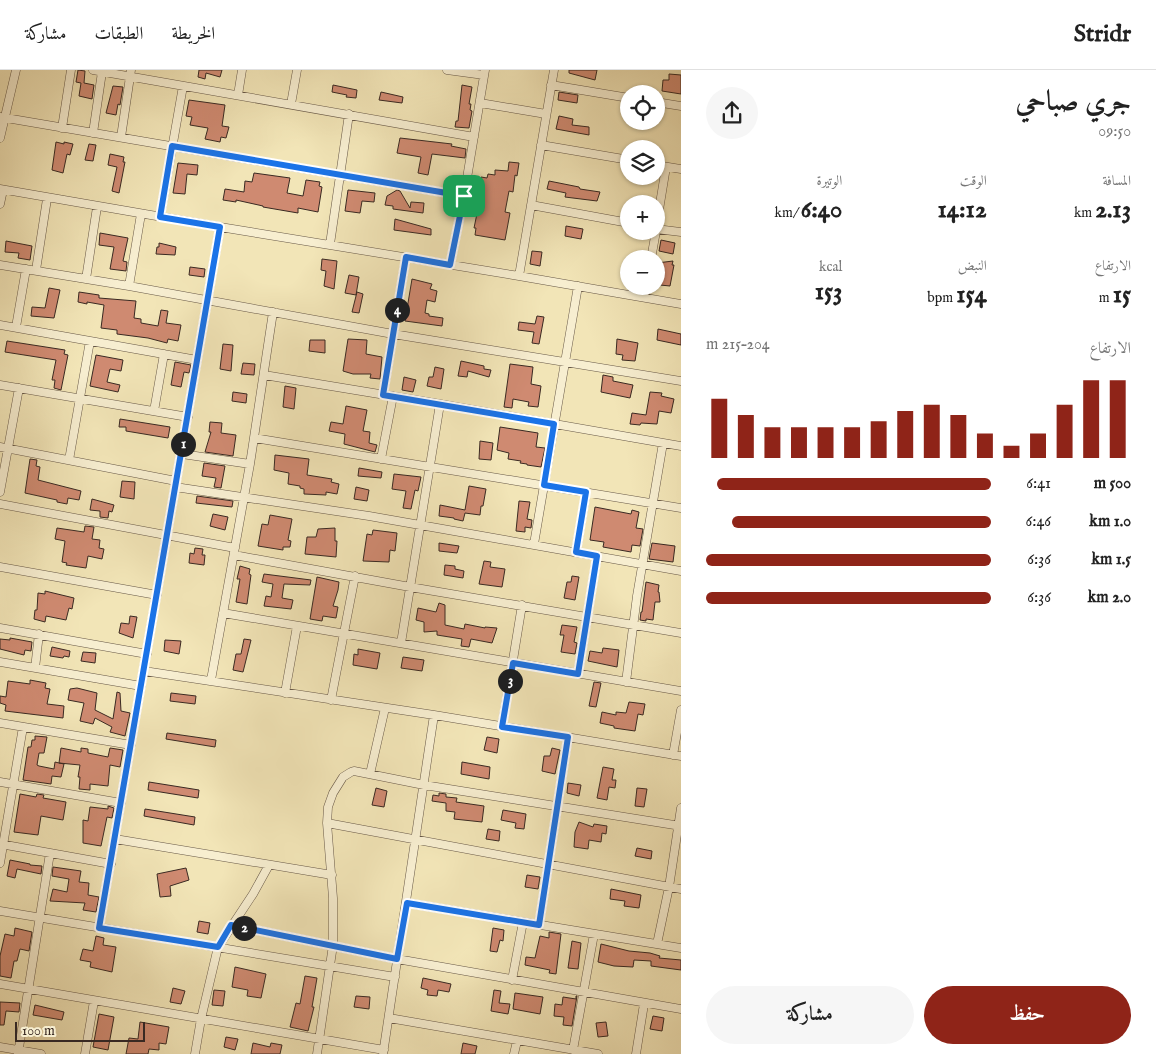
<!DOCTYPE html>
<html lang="ar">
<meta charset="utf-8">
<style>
body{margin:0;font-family:"IM FELL English",Amiri,serif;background:#f6f6f6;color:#222;direction:rtl;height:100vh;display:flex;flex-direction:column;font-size:19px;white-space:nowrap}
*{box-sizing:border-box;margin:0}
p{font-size:16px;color:#767676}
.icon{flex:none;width:28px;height:28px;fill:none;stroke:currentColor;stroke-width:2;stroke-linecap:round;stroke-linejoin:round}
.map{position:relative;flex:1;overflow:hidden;direction:ltr}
.details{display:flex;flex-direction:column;background:#fff;width:475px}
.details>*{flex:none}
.buttons{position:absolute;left:620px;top:15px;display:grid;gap:10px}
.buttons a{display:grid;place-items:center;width:45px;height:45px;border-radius:50%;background:#fff;box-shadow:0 1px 4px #0004;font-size:25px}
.scale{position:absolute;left:15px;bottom:12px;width:130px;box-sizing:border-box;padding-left:5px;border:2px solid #392922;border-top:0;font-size:14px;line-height:18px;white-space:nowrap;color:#392922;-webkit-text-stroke:4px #f7eed0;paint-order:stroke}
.pin{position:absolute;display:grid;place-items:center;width:42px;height:42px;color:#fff;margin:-21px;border-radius:10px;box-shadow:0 2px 8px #0006}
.km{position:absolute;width:25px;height:25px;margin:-12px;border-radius:50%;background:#222;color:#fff;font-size:14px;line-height:25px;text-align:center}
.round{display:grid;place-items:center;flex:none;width:52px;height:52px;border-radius:26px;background:#f6f6f6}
.summary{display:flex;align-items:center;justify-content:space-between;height:85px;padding:0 25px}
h1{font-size:28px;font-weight:800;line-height:38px}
.stats{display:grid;grid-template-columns:repeat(3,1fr);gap:8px;height:85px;padding:5px 25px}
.stats div{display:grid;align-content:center}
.stats b{font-size:25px;font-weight:800}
.stats small{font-size:14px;font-weight:400}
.stats p{font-size:14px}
.chart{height:140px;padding:10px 25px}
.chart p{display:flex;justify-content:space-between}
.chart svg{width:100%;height:90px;margin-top:5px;stroke:#8f2418;stroke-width:6}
.action{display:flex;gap:10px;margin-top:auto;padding:10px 25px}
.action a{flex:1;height:58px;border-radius:30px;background:#8f2418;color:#fff;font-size:20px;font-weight:800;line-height:58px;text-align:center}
.action a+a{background:#f6f6f6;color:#222}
ul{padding:0 25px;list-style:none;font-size:16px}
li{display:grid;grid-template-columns:80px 60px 1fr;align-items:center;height:38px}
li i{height:12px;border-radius:6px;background:#8f2418}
header{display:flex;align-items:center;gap:30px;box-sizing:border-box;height:70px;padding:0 25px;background:#fff;border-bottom:1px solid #e0e0e0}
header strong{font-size:24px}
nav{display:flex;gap:28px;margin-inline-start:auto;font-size:18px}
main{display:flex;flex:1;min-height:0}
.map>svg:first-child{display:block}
.building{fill:#cf8a71;stroke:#392922}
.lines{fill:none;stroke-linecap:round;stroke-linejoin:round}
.minor-casing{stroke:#675847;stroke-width:9}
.minor{stroke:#f7eed0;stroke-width:8}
.route-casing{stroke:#fff;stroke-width:10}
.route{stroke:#1a73e8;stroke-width:6}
</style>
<header>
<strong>Stridr</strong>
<nav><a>الخريطة</a><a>الطبقات</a><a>مشاركة</a></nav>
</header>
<main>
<section class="details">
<div class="summary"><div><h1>جري صباحي</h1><p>09:50</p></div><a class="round"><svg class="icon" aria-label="share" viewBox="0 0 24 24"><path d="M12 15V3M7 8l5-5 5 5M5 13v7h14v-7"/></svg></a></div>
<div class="stats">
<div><p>المسافة</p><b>2.13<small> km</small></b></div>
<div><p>الوقت</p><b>14:12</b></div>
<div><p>الوتيرة</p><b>6:40<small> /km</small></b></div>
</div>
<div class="stats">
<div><p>الارتفاع</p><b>15<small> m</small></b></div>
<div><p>النبض</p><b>154<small> bpm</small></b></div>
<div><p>kcal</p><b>153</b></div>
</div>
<div class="chart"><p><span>الارتفاع</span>204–215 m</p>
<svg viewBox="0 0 160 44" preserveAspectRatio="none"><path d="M5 44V15M15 44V23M25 44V29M35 44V29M45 44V29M55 44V29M65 44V26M75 44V21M85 44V18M95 44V23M105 44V32M115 44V38M125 44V32M135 44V18M145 44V6M155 44V6"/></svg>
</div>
<ul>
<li><b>500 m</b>6:41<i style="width:96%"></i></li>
<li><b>1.0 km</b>6:46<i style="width:91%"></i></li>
<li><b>1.5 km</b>6:36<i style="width:100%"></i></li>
<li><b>2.0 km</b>6:36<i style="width:100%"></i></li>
</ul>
<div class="action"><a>حفظ</a><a>مشاركة</a></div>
</section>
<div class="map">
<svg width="681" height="984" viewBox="0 0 681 984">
<rect width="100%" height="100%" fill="#f2e5b7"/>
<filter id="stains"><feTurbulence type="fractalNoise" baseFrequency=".004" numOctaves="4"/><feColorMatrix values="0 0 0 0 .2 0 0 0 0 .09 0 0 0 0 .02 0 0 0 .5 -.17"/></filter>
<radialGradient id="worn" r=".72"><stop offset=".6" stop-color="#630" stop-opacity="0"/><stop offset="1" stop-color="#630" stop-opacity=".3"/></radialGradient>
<path class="building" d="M78 0 85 1 84 13 94 15 92 29 79 26 81 13 76 12Z
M199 0H222L220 7 206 3 205 9 198 7Z
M569 0H597L595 10 569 3Z
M669 4 681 5V24L662 21 663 10H669Z
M333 15 357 20 356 28 346 27 347 25 332 22Z
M462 15 472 17 469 34H471L470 40 472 41 469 58 455 57 456 51H458Z
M113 16 123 17 120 35 118 34 116 45 106 43Z
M381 22 403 27 402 33 379 30Z
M559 22 578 25 577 33 558 30Z
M189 30 225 35 222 56 229 57 226 68 221 67 220 72 205 69 208 58 190 55 192 47 186 46Z
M559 46 573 49 572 55 589 57V65L556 59Z
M400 68 452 74 451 76 466 79 465 88 432 84 428 105 418 103 421 87 397 83Z
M56 72 64 74V72L73 74 70 85 67 84 63 103 52 100Z
M89 74 96 75 93 91 85 90Z
M110 84 124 87 123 92H125L119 123 112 121 117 97 108 95Z
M509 92 519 93 517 106 515 105 513 122 509 121 505 142 510 143 505 170 475 165 476 158H474L479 134 481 107 487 108 488 104 495 105V100L508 101Z
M178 93 198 95 197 105 187 104 185 124 173 123Z
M254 103 290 108 287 123 303 126 306 110 320 112 319 116 322 117 318 142 298 138V143L263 137V136L236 130V132L223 130 225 119 244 122 245 111 252 112Z
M549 111 579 117 580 119 600 122 597 131 565 127 566 123 547 119Z
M348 120 375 123 374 132 362 131 360 143 345 141Z
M397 120 400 121 410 138 411 132 424 133 423 143 393 139V136L385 135 387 126Z
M395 149 431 159V165L394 160Z
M566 156 583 159 581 169 565 166Z
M100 163 128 168 123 191 127 192 126 201 110 199 114 177 99 175Z
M661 170 675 173 673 184 659 181Z
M6 171 32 176 30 190 18 188 19 183 5 182Z
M159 173 176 177 175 185 156 184 157 177H159Z
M532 181 542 182 540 196 530 194Z
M322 189 337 191 334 219 324 216 326 201 321 200Z
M673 191 672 195H674L670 216 660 215 657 193Z
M190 197 205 199 204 207 189 205Z
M349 205 359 207 356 225 345 223Z
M412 209 432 214 430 219 437 221 435 232 427 230 425 243 429 244V246L443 248 442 256 405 251Z
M49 218 60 220 54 248 31 246 32 237 45 238Z
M79 222 99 225V228L136 231 134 248 141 249V253L158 256 161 240 168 241 166 253 181 255 178 271 168 269 167 273 148 268 117 264V260L101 258 104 235 87 232V234L78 232Z
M357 222 363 224 359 243 352 242Z
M537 246 544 247 539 274 532 273 534 262 518 260 519 252 535 254Z
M658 259 681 264V275L657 270Z
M348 269 367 270 366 284 382 287 380 309 370 308 371 304H353L343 301Z
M617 269 638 273 635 291 622 290 623 285 616 284Z
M310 270H325V283L309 281Z
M7 271 65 280 64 284 68 285 61 320 54 318 55 310H52L56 290 5 282Z
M223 274 233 275 231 301 220 299Z
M96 285 123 290 121 301 110 299 107 312 120 315 118 322 90 316Z
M461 291 484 296V299L491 300 489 307 468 301 467 307 458 306Z
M175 292 191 295 189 303 184 302 181 317 171 315Z
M243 293 255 294 254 305 241 304Z
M510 294 533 297 531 314 541 316 538 337 528 336 529 332 513 329 512 338 504 337Z
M435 297 444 299 441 319 427 316 429 307H433Z
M603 305 613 307V311L633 315 630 328 601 322Z
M404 307 416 310 413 322 402 320Z
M285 316 296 318 294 339 283 337Z
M233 322 247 324 246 333 232 331Z
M650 322 662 323 661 326 674 329 671 343 659 341 657 354 641 353 640 355 630 354 632 343 646 345Z
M346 336 367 340 363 361 370 362 369 373 377 375 375 382 344 374 345 364 329 361 331 352 343 354Z
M120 349 170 357 168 368 126 361V357H119Z
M210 352 222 353 221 363 236 365 233 386 205 382 211 362H209Z
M500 357 538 363 536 377 545 378 541 397 527 395V394L520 393 521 391 508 389 509 383 497 380Z
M480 371 493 373 491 390 479 389Z
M275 385 309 389 307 405 332 409 331 412 339 414 337 424 326 422V425L304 424V419L300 418V416L288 414 289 403 274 400Z
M30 389 37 390 36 396 40 397 38 410 81 421 79 430 68 428 67 434 57 432V430L25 423Z
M204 393 225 396 221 418 214 417 216 408 202 406Z
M359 398 382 402 381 408 358 406Z
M394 404 421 407 418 421 415 420 411 439 403 438 406 421 392 419Z
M122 411 135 412 134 429 120 427Z
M469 416 486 419 483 436H481L480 445 465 443 463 451 454 449V448L439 446 440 435 465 440Z
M356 417 369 420 367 431 354 429Z
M197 426 233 431 232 437 196 433Z
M92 429 114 435 112 442 109 441 108 448 100 447V441L90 440Z
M519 431 530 432 527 449 532 450 531 458 525 457V462L516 461Z
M595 437 631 444 632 440 639 442 636 458 643 459 640 476 632 475 631 482 603 477 604 472 590 470Z
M213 444 228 447 225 460 210 456Z
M270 445 292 449 288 470 291 471 290 477H283V480L258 476 262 454 268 455Z
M85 456 94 457 92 469 100 470 99 478 104 479 102 489 88 486 86 498 66 495 67 493 62 492 65 471 55 469 57 458 84 462Z
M335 458V471H337L336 487 305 484 307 467H316L318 459Z
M373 460 397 463 395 481 390 480 389 492 363 491 367 464 372 465Z
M439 473 459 476 457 483 439 481Z
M652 473 675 476 673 492 649 489Z
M195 478 203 479 202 485H205L204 495 189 493 190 483 194 484Z
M484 491 491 492 490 497 505 499 502 517 479 514Z
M445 495 455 496V499L464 501 463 508 444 505Z
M240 496 250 499 249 504 251 505 247 534 236 532 240 509H237Z
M264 504 311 510 310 515 284 514 282 528 293 530 291 539 264 536 266 526 271 527 273 514 262 512Z
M572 506 579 507 575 530 564 528 567 512H571Z
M317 507 339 512 338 520 333 536 338 537 336 548 323 546 322 551 310 549Z
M646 512 659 515 658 522H659L660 532H655L653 550 646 549V551L640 550 641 542H642Z
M45 521 74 528 72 539 69 538 66 550 46 546 45 552 34 549 35 540H37L38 523 45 524Z
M439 533 445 535V555L464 559 465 554 485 558V557L497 558 492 573 471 569 469 577 461 576 462 569 437 565V561L424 562V552L416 550 418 538 436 542Z
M130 546 137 547 133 568 119 563 121 553 129 554Z
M562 555 577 557 574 572 577 573 575 584 561 582 564 565H560Z
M10 568 32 572 31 581 25 580 24 585 0 579V569L10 570Z
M244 569 251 570 243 602 233 600 236 584H241Z
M165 570 181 571 179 584 164 581Z
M52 577 70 581 69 587 64 586 63 588 50 586Z
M603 578 619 580 617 597 588 591 590 581 602 583Z
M358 579 380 583 377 599 353 595 354 584 358 585Z
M83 582 96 583 95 593 81 591Z
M403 587 424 590 422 601 401 598Z
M30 610 46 613 45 618 50 619 47 634 64 636 63 648 5 641 6 635 0 633V626L6 627 8 611 30 614Z
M594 612 601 613 596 637 589 636Z
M77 618 97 623 95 640 113 649 117 622 120 623 121 641 130 643 125 666 110 662 112 657 95 648 93 654 80 651 84 633 68 630 70 619Z
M171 623 196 626 195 634 170 631Z
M629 632 645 634 643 645 638 644 635 661 614 658V656L600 653 602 642 616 645V642L626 643Z
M167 663 216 670 215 677 166 669Z
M35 666 47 667 44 683H39L37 695 39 696 54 699 55 692 59 693 61 678 81 682V678L88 679V683L108 687 110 678 123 680 120 697 110 695 108 716 90 714V720L79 719 80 707H78L80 695 59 693 64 694 61 707 52 706 51 714 23 710 28 677H31L32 670H35Z
M487 667 499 669 497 683 484 680Z
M552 678 560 680 555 704 542 701 544 686H550Z
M462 692 490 697 489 709 461 704Z
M603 697 614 699 612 710H616L615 718 609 717 607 730 597 728Z
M149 712 199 720 198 728 148 720Z
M568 713 581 715 579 726 567 723Z
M376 718 387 721 384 737 372 735Z
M637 718 647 719 644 737 635 736Z
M439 723 446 724V727L457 728 456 732 484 736 482 752 454 749 455 742 446 741V733L432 731 433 725 439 726Z
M20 724 36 727 37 724 44 725 43 728 66 732 63 750 41 746 38 765 14 762Z
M108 736 114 738 112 748 107 747 101 776 83 773V750L88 751 90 737 108 739Z
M145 739 195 747 194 755 144 746Z
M503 740 526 744 524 759 515 758 516 753 501 750Z
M579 752 593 757 594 754 607 756 606 764 602 763 601 772 589 770 588 779 574 777 575 762Z
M488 759 500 761 499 771 486 769Z
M637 778 652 781 651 789 635 786Z
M10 790 30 794V795L42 796 41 804 17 799 15 808 7 806Z
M53 797 81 801 79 812 89 813 88 825 99 827 96 842 83 840 85 833 50 831 53 819 67 822 69 809 52 806Z
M186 798 189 810 170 816 171 826 160 827 157 804Z
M527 805 540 807 538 819 525 817Z
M611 819 641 825 639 838 624 836 625 831 610 829Z
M199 851 210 853 208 864 197 862Z
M15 858 32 862 29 881 20 879 17 891H14L11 908 0 906V886L5 864 14 866Z
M493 858 504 860 503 871 500 870 497 882 490 881Z
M549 862 561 864 556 904 549 903 550 900 525 895 526 887 535 888 540 866 549 868Z
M96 866 104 868 103 875 116 877 112 902 90 897 91 892 80 890 83 879 93 881Z
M572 871 581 873 578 899 568 898Z
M601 874 629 881 650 883 660 886 659 888 681 890V900L651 896V891L634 890 633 897 614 896 598 892Z
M235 897 266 904 261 928 247 926 248 920 232 917Z
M305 906 317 908 312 937H314L308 961 290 957 296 933 300 934Z
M423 908 451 914 449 922 438 920 437 926 427 925 428 920 421 918Z
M173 918 185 921 181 934 170 932Z
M214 920 225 921 223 936 212 935Z
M494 920 501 921 499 933 510 934 508 944 491 941Z
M515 923 543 927 540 944 513 939Z
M356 926 370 927 369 939 354 937Z
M576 926H577L572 956 563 955 564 947 554 946 555 934 562 935 563 927 576 929Z
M0 932 20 933 19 942 6 941 4 955H0Z
M35 935 64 942 62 950 33 945Z
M99 944 114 947 108 980 93 977Z
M653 946 664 948 662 961 650 959Z
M140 952 169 957 166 974 159 973V980L149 979 148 984H126L129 968 138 969Z
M606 952 608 966 598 967 596 953Z
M226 967 238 969 235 980 224 977Z
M253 973 270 977 271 973 282 975 280 984H251Z
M463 973 477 976 475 984H461Z"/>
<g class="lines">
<g class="minor-casing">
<path id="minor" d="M93 0 474 67
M447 0 484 5
M551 15 629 28
M238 25 242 0
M656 32 681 36
M480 33 546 44
M291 34 297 0
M0 47 464 126
M62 58 71 0
M93 63 102 2
M121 67 131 0
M0 68 16 0
M541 75 629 90
M656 95 681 99
M0 119 220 157 519 206 681 234
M0 134 3 120
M531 135 629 153
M160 147 183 16
M656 158 666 97
M656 159 681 162
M330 174 349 44
M651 189 656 161
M0 195 129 216 393 264 681 311
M450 195 464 126 485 0
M36 200 47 129
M519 206 554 0
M86 209 97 137
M129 216 141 144
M644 227 646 216
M0 255 197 290
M16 257 26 199
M264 305 440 334 681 376
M0 315 188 347
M383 325 406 187
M154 341 164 284
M254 368 681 438
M0 377 176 411
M182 384 250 394
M381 389 393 326
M69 390 90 271
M175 417 369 446 681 501
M0 422 19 318
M0 434 235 478
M534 474 578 216
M576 482 586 423
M234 485 410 517 681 563
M0 497 157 525
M223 543 681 621
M0 558 147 584
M401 573 440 334
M0 592 141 616
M35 598 39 564
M144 601 434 645 681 686
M578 604 597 486
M211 610 250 394 273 242
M626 612 637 526 663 373
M285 623 297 556
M331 630 355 506
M0 653 131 675
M502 657 522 535
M673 685 681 640
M370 704 385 638
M0 712 121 733
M327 753 681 819
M115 769 332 805
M0 774 111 794
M0 793 23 657
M407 833 681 878
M0 841 395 907
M231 855 397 889 681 939
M539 855 568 667
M99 858 220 157
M657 874 669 817 681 738
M512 910 523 852
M0 914 384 980
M389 948 598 984
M0 977 41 984
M573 980 594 864
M18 984 50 783
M85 984 94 931
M195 984 201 949 218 877 253 824 269 795
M317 984 333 875V828L327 753 328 737 333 723 343 707 351 702 354 701 424 715 681 756
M383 984 434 645
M514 984 517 971
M636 984 644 934"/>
</g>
<use href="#minor" class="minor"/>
</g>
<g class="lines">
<g class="route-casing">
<path id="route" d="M172 76 464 126 450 195 406 187 383 325 554 354 544 415 586 422 576 482 597 486 578 604 513 593 502 657 568 667 539 855 407 833 397 889 231 855 218 877 99 858 220 157 160 147Z"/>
</g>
<use href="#route" class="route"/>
</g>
<rect width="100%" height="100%" filter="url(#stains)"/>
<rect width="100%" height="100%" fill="url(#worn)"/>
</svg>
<div class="buttons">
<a><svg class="icon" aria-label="locate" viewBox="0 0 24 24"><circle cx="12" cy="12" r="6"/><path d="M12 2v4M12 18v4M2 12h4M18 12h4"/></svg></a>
<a><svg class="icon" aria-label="layers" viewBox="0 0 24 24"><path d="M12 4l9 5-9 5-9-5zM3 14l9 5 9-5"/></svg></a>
<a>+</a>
<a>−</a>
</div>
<div class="scale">100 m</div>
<div class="pin" style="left:464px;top:126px;background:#1e9e55"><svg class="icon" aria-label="arrive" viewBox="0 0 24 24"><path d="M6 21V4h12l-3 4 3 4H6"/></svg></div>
<b class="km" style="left:183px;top:374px">1</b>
<b class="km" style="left:244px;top:858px">2</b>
<b class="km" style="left:510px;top:611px">3</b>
<b class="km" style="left:397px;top:240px">4</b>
</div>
</main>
